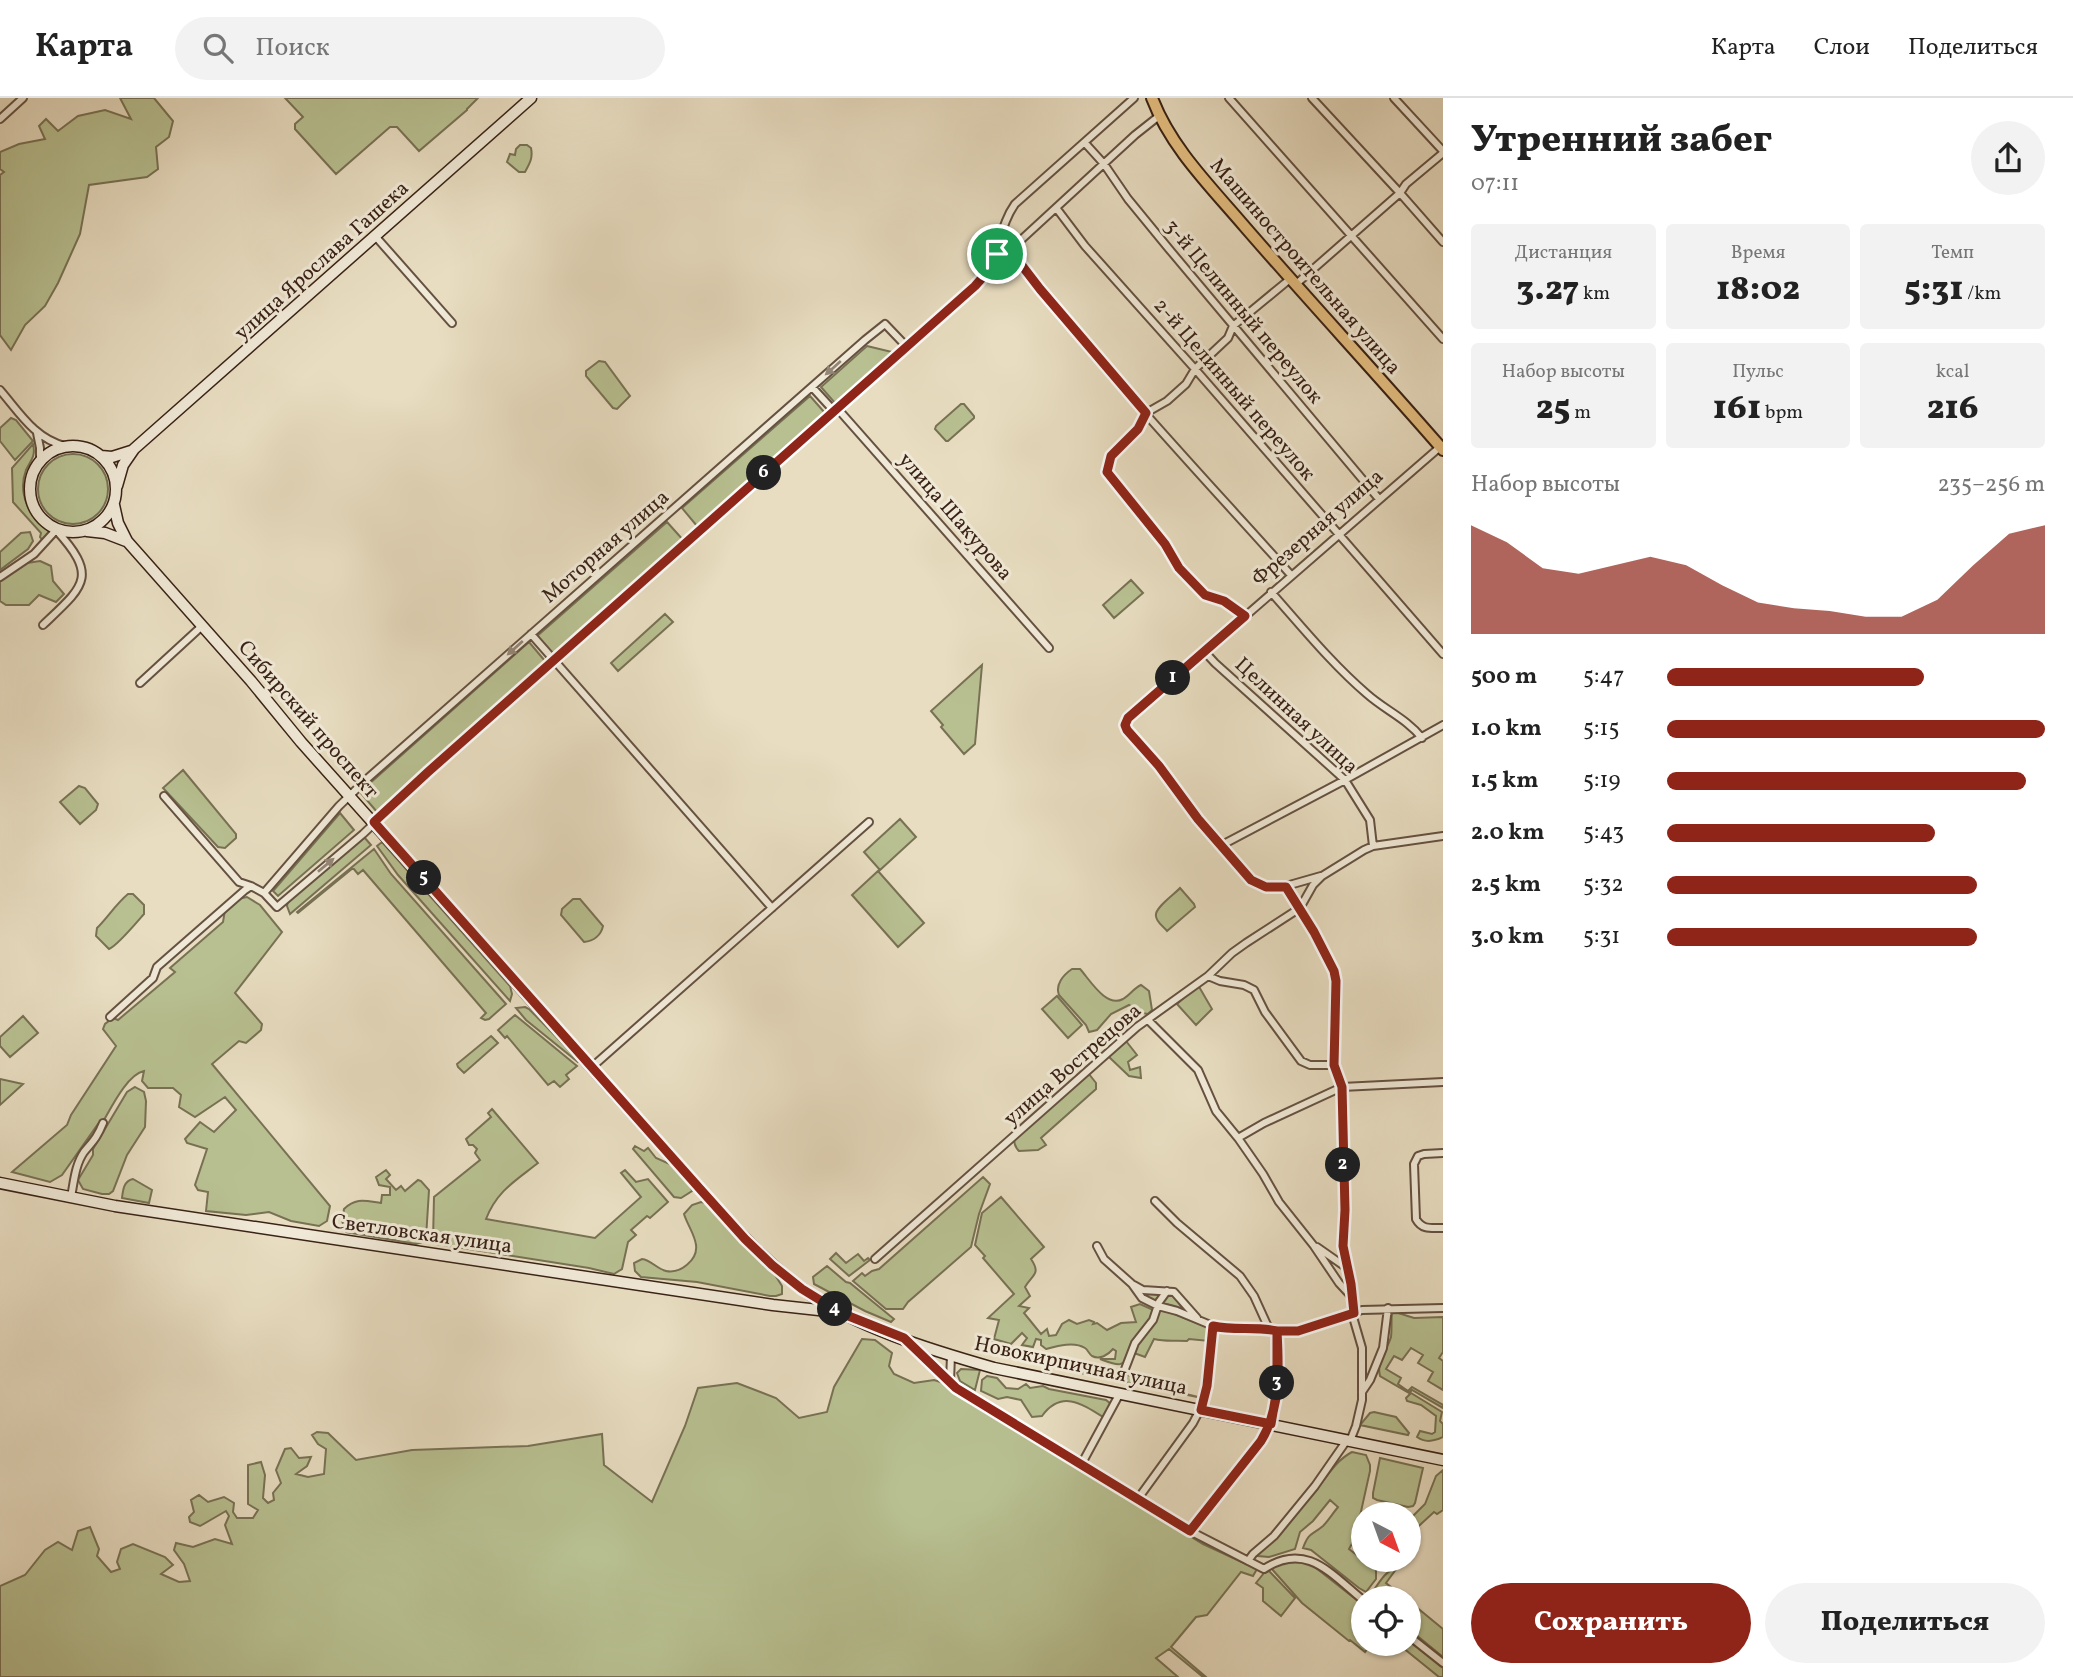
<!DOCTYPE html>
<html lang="ru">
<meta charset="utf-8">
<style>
body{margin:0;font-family:Vollkorn,serif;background:#f2f2f2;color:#222;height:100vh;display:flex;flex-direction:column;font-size:26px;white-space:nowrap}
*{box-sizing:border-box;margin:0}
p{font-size:23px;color:#767676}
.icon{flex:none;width:38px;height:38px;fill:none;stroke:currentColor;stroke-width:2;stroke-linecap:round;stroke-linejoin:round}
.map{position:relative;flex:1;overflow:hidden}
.sheet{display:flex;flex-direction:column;background:#fff;width:630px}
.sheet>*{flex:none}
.needle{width:46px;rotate:139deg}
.fabs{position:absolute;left:1351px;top:1404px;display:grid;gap:14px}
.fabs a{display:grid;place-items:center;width:70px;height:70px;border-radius:50%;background:#fff;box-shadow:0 2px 5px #0004;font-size:35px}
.pin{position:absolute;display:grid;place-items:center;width:60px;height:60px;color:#fff;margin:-30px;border:4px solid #fff;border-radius:50%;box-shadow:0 2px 7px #0007}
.km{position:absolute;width:35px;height:35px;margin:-18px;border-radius:50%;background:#222;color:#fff;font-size:19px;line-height:35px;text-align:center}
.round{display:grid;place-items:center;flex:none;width:74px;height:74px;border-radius:37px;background:#f2f2f2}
.head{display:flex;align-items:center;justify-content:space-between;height:119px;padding:0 28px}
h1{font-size:38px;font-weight:800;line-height:52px}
.figures{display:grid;grid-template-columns:repeat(3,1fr);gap:10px;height:119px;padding:7px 28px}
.figures div{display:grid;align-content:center;border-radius:7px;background:#f2f2f2;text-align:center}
.figures b{font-size:35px;font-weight:800}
.figures small{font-size:19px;font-weight:400}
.figures p{font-size:19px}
.chart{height:196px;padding:14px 28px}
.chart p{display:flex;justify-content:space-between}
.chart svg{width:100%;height:126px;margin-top:7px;fill:#8f2418;opacity:.7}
.primary-button{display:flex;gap:14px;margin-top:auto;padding:14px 28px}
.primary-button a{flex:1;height:80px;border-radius:42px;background:#8f2418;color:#fff;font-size:28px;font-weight:800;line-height:80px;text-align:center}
.primary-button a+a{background:#f2f2f2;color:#222}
ul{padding:0 28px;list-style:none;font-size:23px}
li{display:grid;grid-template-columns:112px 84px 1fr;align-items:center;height:52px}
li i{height:18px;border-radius:9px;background:#8f2418}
header{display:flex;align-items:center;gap:42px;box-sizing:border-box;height:98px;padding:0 35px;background:#fff;border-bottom:2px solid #e0e0e0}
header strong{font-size:33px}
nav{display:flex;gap:38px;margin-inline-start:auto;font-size:24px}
.search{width:490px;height:63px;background:#f2f2f2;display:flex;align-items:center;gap:18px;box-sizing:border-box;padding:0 24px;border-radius:38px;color:#767676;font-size:26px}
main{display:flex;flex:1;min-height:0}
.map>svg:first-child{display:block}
.green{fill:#b8c091;stroke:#787154;stroke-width:2}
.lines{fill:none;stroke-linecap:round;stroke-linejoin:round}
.street-casing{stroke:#655141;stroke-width:10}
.secondary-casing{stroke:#392216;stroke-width:13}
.primary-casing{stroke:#392216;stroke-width:14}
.street{stroke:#f0e9d7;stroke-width:6}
.secondary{stroke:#f0e9d7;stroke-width:10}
.primary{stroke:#e4be80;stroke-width:10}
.oneway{fill:#948676}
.route-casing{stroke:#fff;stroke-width:14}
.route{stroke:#8f2418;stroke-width:9}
.labels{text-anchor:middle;stroke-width:6;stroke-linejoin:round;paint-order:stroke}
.street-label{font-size:21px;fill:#392216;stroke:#f0e9d7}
</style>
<header>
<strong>Карта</strong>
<div class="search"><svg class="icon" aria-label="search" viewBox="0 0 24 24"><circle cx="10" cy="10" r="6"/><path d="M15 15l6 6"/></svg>Поиск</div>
<nav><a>Карта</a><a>Слои</a><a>Поделиться</a></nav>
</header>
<main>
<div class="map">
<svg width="1443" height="1579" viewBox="0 0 1443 1579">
<rect width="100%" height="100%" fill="#e8ddc1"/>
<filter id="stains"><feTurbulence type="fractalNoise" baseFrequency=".00286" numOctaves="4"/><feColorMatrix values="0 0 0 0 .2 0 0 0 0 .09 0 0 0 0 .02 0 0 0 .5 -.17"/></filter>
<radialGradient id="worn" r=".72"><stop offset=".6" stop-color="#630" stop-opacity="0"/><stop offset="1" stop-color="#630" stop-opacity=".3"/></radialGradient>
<path class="green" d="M120 0H154L173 23 169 39 156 49 158 71 147 79 89 87 80 136 58 185 45 208 25 227 11 252 0 237V77L4 74 0 71V54L19 46 45 41 39 28 46 21 58 33 78 18 105 12 131 21Z
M285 0H478L467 11V12L419 53 397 29H390L336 76 295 31V26L303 19Z
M520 47H527L531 50C533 60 530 65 525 74H519L507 64 510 56 515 57 516 51Z
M867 248 892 254 835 305 821 289Z
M599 263 605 264 630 298 617 311 613 310 586 278V273Z
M810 298 825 315 697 428 682 410Z
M961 306H964L974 318V320L948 343H946L935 331 936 328Z
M11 320 16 322 33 343 15 362 0 343V330Z
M33 346C36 358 31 362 26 372 17 396 30 420 49 433L43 443 40 439 41 435 13 404 12 370Z
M38 391a35 35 0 1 1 70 0a35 35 0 1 1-70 0Z
M667 424 684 443 553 558 536 539Z
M30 434 33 443 28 451 0 472V454L21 435Z
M40 463 51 468 53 483 64 496 56 504 39 497 29 507H6L0 503V483L27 465Z
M1131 482 1143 495 1114 520 1103 507Z
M665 516 673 524 618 573 611 565Z
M529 544 545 563 377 714 360 694Z
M982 567 975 646 964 656 941 629 943 627 931 613Z
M183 672 236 736V740L225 750 218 749 163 690Z
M79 688 85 690 98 706 96 712 80 726 60 704Z
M340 715 354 732 278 798 273 793Z
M900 721 916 739 880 772 864 754Z
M364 739 371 747 290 816 287 808 288 803Z
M382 744 510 888 512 896 510 903 398 777 377 748Z
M374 751 391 776 506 906 489 921 485 922 481 920 486 915 363 772 358 776 353 770 298 815 297 814Z
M878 773 924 825 898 849 852 797Z
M1180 790 1194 806 1195 809 1167 833C1164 829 1156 824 1156 818 1154 810 1175 796 1180 790Z
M128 796H133L144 807V816C137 824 117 848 109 851L96 838 97 830C108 819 116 806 128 796Z
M247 799 260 807 282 834 235 895 262 926 261 932 246 945 239 943 212 966 330 1108 327 1123 319 1128 291 1123 269 1114 246 1117 206 1113 208 1094 198 1092 195 1087 207 1051 187 1045 185 1041 200 1024 214 1034 236 1012 225 999 195 1019 179 1009 181 997 173 990H148L142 983 144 973C128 976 112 1008 104 1022L98 1026 62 1077 50 1084 12 1074 67 1027 71 1017 116 948 103 931 105 926 113 920 118 922 175 874 170 870 223 824 225 812 237 801Z
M573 801H580L603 828C601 837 594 843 584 844L561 817 562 811Z
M1072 871H1080C1090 882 1106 910 1123 901 1130 897 1134 890 1141 887L1149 893 1152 912 1148 916 1142 915 1129 907 1111 916 1097 932 1089 934 1086 927 1059 897C1055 887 1063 877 1072 871Z
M1198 887 1212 911 1196 927 1177 906Z
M1057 898 1082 927 1068 940 1042 911Z
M525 909 529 911 580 963 578 964 526 922 516 910Z
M515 917 577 968 566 977 569 981 560 989 554 983 548 987 507 938 505 940 498 932Z
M23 918 38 935 10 959 0 948V939Z
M491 938 498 945 464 975 458 969 457 966Z
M1126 943 1137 957 1128 964 1130 972 1140 969 1141 980 1129 978 1108 958Z
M1089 976 1096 985V991L1041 1040 1046 1047 1038 1052 1019 1053C1015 1049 1014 1046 1014 1041Z
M0 981 23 986 0 1007Z
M135 989 144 994 146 1003 145 1029 127 1057 113 1093 109 1096H102L83 1091 78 1082 93 1057V1051L127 994Z
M492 1011 538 1065C515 1083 497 1093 486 1121L595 1140 641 1099 621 1075 625 1072 636 1084 648 1081 668 1104 650 1120 647 1118 631 1132 636 1137 628 1144 622 1171 614 1176 589 1170 437 1146 433 1143 434 1099 480 1062 475 1055 477 1051 473 1047H469L466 1041 491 1019 488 1015Z
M635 1048 644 1053 648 1050 656 1060 672 1067 691 1089 692 1093 681 1100 674 1099 633 1051Z
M386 1072 390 1077 386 1081 396 1092 401 1088 405 1093 418 1082 421 1083 429 1092 426 1140 423 1144 416 1146 346 1134 342 1123 344 1111C356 1099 366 1103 381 1105L382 1097H390V1089L379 1087 376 1079Z
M983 1079 990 1086 979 1116 971 1149 908 1204 903 1211H886L853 1183 862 1175 865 1178 872 1173 879 1171Z
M133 1081 152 1092 149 1105 122 1100C123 1091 124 1083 133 1081Z
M1001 1099 1044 1149 1031 1161C1041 1176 1033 1176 1025 1189L1030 1198 1019 1208 1029 1210 1024 1215 1041 1236 1047 1231 1049 1238 1056 1237 1062 1226 1069 1222 1077 1226 1089 1222 1094 1224 1093 1226 1097 1225 1107 1232 1121 1225 1136 1224 1131 1209 1140 1206 1151 1211 1169 1214 1210 1230 1209 1243 1189 1241 1187 1243C1175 1242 1166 1244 1154 1241L1145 1259 1134 1255C1121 1270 1119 1268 1100 1261H1115L1116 1253 1113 1251C1108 1257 1100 1262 1092 1258 1089 1256 1088 1252 1085 1250 1074 1243 1057 1248 1046 1251L1041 1247V1242L1036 1241 1033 1249 1022 1247 1027 1240 1022 1235 1011 1246 994 1241 999 1222 988 1220 1014 1196 983 1160 985 1158 975 1147 982 1115Z
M701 1104 706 1105 746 1150 775 1177 782 1188V1196L776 1198H770L697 1184 641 1179 635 1173 634 1165 642 1161C651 1162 657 1171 666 1173 680 1176 698 1162 696 1147 695 1137 687 1126 684 1116L692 1107Z
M836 1155 846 1165 858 1156 864 1163 868 1160 870 1162 849 1178 830 1161Z
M827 1168 846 1184 850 1185 894 1221 891 1224 865 1213 814 1186 813 1179Z
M1141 1193 1174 1198 1183 1211C1169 1204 1151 1207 1141 1193Z
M1395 1214 1414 1220 1443 1219V1254L1439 1260 1443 1263V1292L1428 1283 1433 1274 1418 1265 1423 1257 1411 1250 1402 1262 1394 1258 1386 1271 1401 1280 1398 1286 1408 1293 1412 1289 1443 1307V1310L1412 1292 1409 1295 1380 1278C1376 1262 1387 1253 1391 1239 1392 1231 1391 1223 1392 1215Z
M862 1241 875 1242 892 1255 889 1268 894 1276 914 1285 934 1282 944 1285 961 1298 1203 1446 1257 1471 1253 1478 1241 1474 1207 1517 1196 1519 1171 1549 1206 1579H1203L1169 1551 1156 1560 1178 1579H0V1488L25 1477 45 1452 58 1444 72 1452 78 1433 90 1429 99 1451 97 1458 111 1474 120 1471 117 1464 121 1451 133 1446 165 1459 173 1467 161 1476 179 1484 190 1483 184 1466 174 1452 176 1445 193 1449 215 1441 232 1446 225 1427 229 1418 226 1413 200 1428 190 1424 189 1419 194 1414 191 1402 199 1397 208 1404 224 1399 234 1405 233 1414 237 1420H253L258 1412 248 1406V1367L261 1364 265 1377 263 1400 268 1405 274 1402 273 1395 281 1385 276 1372 285 1351 291 1350 299 1360 311 1359 307 1368 296 1376 308 1379 324 1376 326 1351 318 1346 312 1337 317 1334 328 1335 356 1362 412 1352 528 1348 602 1336 604 1367 652 1404 685 1328 698 1290 737 1285 776 1300 799 1320 827 1314 834 1289Z
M991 1244 1087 1267 1091 1274 1090 1277 989 1255Z
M1108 1270 1121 1273 1142 1285 1202 1300 1101 1279 1102 1273Z
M961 1271 980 1272 975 1292 960 1283 957 1275Z
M987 1278 997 1280 1006 1290 1018 1291 1026 1286 1030 1290 1043 1288 1049 1291 1106 1302 1111 1306 1103 1319C1081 1305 1061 1292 1042 1318L1032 1319 1021 1302 1007 1299 998 1301 981 1293 982 1282Z
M1411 1295 1442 1314 1440 1323 1443 1326V1339C1435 1343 1425 1345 1417 1339L1420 1333 1432 1336 1435 1334 1436 1318 1421 1307 1407 1303 1406 1300Z
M1374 1314 1396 1319 1409 1335 1408 1337 1360 1327 1370 1315Z
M1352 1354 1366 1357 1370 1367V1373L1360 1418 1363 1420V1446L1354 1442 1349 1451 1376 1472V1481L1366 1494 1359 1490 1311 1452 1303 1450C1309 1434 1311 1438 1323 1428 1328 1423 1333 1415 1338 1409L1330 1402 1313 1423 1300 1434 1295 1451 1269 1459 1258 1458V1455C1276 1436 1293 1417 1311 1398 1325 1383 1333 1364 1352 1354Z
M1380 1360 1423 1370 1415 1405 1413 1408 1408 1409 1377 1402 1373 1400V1395Z
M1443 1372V1412L1437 1416 1434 1414 1409 1437V1422L1425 1406 1436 1378Z
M1291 1463H1303L1311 1466 1363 1507V1545H1372L1365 1554 1350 1542 1349 1543 1302 1505 1271 1470 1275 1467Z
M1397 1470 1386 1485 1405 1500H1371V1496C1378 1487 1385 1472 1397 1470Z
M1269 1473 1295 1500 1281 1518 1263 1503V1490L1256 1485 1264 1475Z
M1409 1503 1443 1531V1559L1409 1531Z
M1409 1541 1443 1570V1579H1439L1397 1545H1409Z"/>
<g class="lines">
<g class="street-casing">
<path id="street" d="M1229 0 1443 241
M1312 0 1400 95 1443 144
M1394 0 1443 53
M0 21 23 0
M1085 45 1104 66 1128 101 1169 151 1379 401
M1057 111 1085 148 1195 271 1443 556
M376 139 452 225
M1010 152C1096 266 1196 371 1291 477
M997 156 1010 152 1135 37 1159 18
M1295 187 1400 95 1406 86 1443 55
M812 289 834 313
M0 292C19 314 35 341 65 348
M837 310 1049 550
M37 335 40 350V363
M0 479 34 456 56 432C99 479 84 488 43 527
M1271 494C1302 529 1332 566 1367 596 1385 612 1407 621 1422 640
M1245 518 1224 503 1205 497 1179 470 1165 446 1107 374 1111 358 1138 331 1146 315 1167 303 1186 286 1195 271 1228 240 1233 228 1290 181
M531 536 772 810
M1204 553 1215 565 1345 682 1370 722 1373 748
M140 585 202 528
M164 698 239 784 251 788
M1222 747 1345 682 1443 627
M1321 778 1279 790 1266 789 1251 782 1198 721 1159 668 1127 633 1125 627 1128 620 1440 349
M1286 789 1330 862 1336 883 1334 967 1342 989 1345 1112 1343 1148 1351 1186 1354 1206 1353 1219 1362 1250V1302L1356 1328 1350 1343
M264 795 339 708 368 680 865 242 885 226 906 248
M1208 878 1220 883 1244 887 1254 892 1265 914 1301 963 1310 967H1334
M110 919 153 880 157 869 245 792 251 788 264 795 277 809 363 736 428 674 975 188C1003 160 996 133 1015 106L1134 0
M1148 922 1198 972 1216 1013 1238 1040 1263 1076 1279 1104 1314 1148 1339 1185 1352 1199
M592 969 869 724
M1238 1040 1264 1025 1342 989 1443 984
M1443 1055 1424 1056 1418 1058 1414 1066 1416 1121C1422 1132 1431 1130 1443 1130
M71 1099C74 1084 75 1067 84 1054 93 1043 97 1040 103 1025
M1155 1103 1177 1125 1240 1178 1254 1198 1269 1231
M1097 1148 1104 1161 1132 1186 1142 1200 1158 1208 1177 1213 1213 1228 1224 1231 1298 1233 1362 1212 1443 1210
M1317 1149 1347 1170
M875 1161 1137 929 1208 878 1232 855 1246 845 1300 810 1313 787 1322 778 1364 752 1373 748 1443 738
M1134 1187 1143 1192 1174 1194 1197 1220
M910 1246 955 1290 974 1303 1137 1402 1190 1433 1264 1471C1306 1443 1331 1476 1363 1502
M1125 1271 1135 1245 1153 1222 1159 1204 1167 1193
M950 1284 951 1257
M1362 1294 1370 1282 1383 1250 1388 1210
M1081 1367 1120 1295
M1137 1402 1193 1325C1210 1296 1211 1261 1213 1228
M1190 1433 1261 1343C1281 1310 1279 1270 1277 1232
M1248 1463 1253 1456 1274 1438 1315 1388 1347 1342
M1409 1538 1443 1565"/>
</g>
<g class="secondary-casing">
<path id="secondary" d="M30 391a43 43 0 1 1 86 0a43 43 0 1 1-86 0Z
M101 358 112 359 131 353
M117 388 123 367 134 351 531 0
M114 407 118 425 127 443 251 583 301 644 701 1092C732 1127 763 1162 801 1190 854 1229 931 1252 994 1270L1443 1362
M87 433 105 435 126 443
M0 1085 115 1108 773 1207 837 1214"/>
</g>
<g class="primary-casing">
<path id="primary" d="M1152 0C1171 50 1211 89 1245 129 1310 204 1378 277 1443 352"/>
</g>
<use href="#street" class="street"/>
<use href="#secondary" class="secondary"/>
<use href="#primary" class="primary"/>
</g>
<defs><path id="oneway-solid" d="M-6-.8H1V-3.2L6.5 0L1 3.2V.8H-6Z" transform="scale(1.75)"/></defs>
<g class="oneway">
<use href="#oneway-solid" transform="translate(833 270) rotate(138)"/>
<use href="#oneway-solid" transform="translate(515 550) rotate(138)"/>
<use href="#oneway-solid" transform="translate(326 767) rotate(-40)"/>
</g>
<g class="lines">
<g class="route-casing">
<path id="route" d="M997 156 1010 152 1040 191 1146 315 1138 331 1111 358 1107 374 1165 446 1179 470 1205 497 1224 503 1245 518 1128 620 1125 627 1127 632 1159 668 1198 721 1251 782 1266 789H1286L1314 834 1334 873 1336 883 1334 967 1342 989 1345 1112 1343 1148 1351 1186 1354 1215 1298 1233H1277V1291L1271 1326 1201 1312 1207 1288 1213 1228C1234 1233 1256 1228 1277 1233 1279 1270 1281 1310 1261 1343L1190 1433 956 1290 904 1240 841 1215 802 1191 772 1167 745 1141 701 1092 374 724 428 674 975 188 990 171 997 156"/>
</g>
<use href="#route" class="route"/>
</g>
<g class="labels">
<g class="street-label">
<text transform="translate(321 162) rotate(-42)" y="7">улица Ярослава Гашека</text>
<text transform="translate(1306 168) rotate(49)" y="7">Машиностроительная улица</text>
<text transform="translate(1244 213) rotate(50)" y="7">3-й Целинный переулок</text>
<text transform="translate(1235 291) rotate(49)" y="7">2-й Целинный переулок</text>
<text transform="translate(956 418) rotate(49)" y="7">улица Шакурова</text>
<text transform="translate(1317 429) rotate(-41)" y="7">Фрезерная улица</text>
<text transform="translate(605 448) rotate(-41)" y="7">Моторная улица</text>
<text transform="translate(1297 617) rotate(43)" y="7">Целинная улица</text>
<text transform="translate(309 621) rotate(49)" y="7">Сибирский проспект</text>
<text transform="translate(1072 966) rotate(-41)" y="7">улица Вострецова</text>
<text transform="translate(422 1135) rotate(8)" y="7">Светловская улица</text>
<text transform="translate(1081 1267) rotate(12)" y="7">Новокирпичная улица</text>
</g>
</g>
<rect width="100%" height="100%" filter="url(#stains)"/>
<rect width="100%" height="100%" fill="url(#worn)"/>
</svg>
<div class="fabs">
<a><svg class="needle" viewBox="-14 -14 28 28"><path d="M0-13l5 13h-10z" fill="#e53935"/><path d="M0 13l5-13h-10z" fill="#767676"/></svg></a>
<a><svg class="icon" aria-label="locate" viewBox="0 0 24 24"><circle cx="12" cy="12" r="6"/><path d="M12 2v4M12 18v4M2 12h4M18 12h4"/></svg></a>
</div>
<div class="pin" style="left:997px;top:156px;background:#1e9e55"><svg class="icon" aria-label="arrive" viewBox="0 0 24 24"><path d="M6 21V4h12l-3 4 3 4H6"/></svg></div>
<b class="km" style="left:1173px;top:580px">1</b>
<b class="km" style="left:1343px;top:1067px">2</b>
<b class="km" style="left:1277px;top:1285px">3</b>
<b class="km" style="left:835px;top:1211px">4</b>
<b class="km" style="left:424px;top:780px">5</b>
<b class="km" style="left:764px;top:375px">6</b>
</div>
<section class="sheet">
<div class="head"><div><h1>Утренний забег</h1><p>07:11</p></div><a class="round"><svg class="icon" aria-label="share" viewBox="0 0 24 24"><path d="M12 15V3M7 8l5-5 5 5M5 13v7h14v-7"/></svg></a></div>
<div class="figures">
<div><p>Дистанция</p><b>3.27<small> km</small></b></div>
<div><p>Время</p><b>18:02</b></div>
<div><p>Темп</p><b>5:31<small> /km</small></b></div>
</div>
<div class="figures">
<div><p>Набор высоты</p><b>25<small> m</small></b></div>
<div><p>Пульс</p><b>161<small> bpm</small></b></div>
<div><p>kcal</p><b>216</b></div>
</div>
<div class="chart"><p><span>Набор высоты</span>235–256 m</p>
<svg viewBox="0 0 160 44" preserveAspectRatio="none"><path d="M0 44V6L10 12L20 21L30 23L40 20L50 17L60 20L70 27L80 33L90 35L100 36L110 38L120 38L130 32L140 20L150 9L160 6V44z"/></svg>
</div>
<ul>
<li><b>500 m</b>5:47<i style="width:68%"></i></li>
<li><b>1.0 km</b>5:15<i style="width:100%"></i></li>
<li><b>1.5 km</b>5:19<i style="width:95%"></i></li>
<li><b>2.0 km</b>5:43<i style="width:71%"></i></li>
<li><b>2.5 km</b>5:32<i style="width:82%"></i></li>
<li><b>3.0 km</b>5:31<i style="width:82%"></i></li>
</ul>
<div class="primary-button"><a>Сохранить</a><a>Поделиться</a></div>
</section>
</main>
